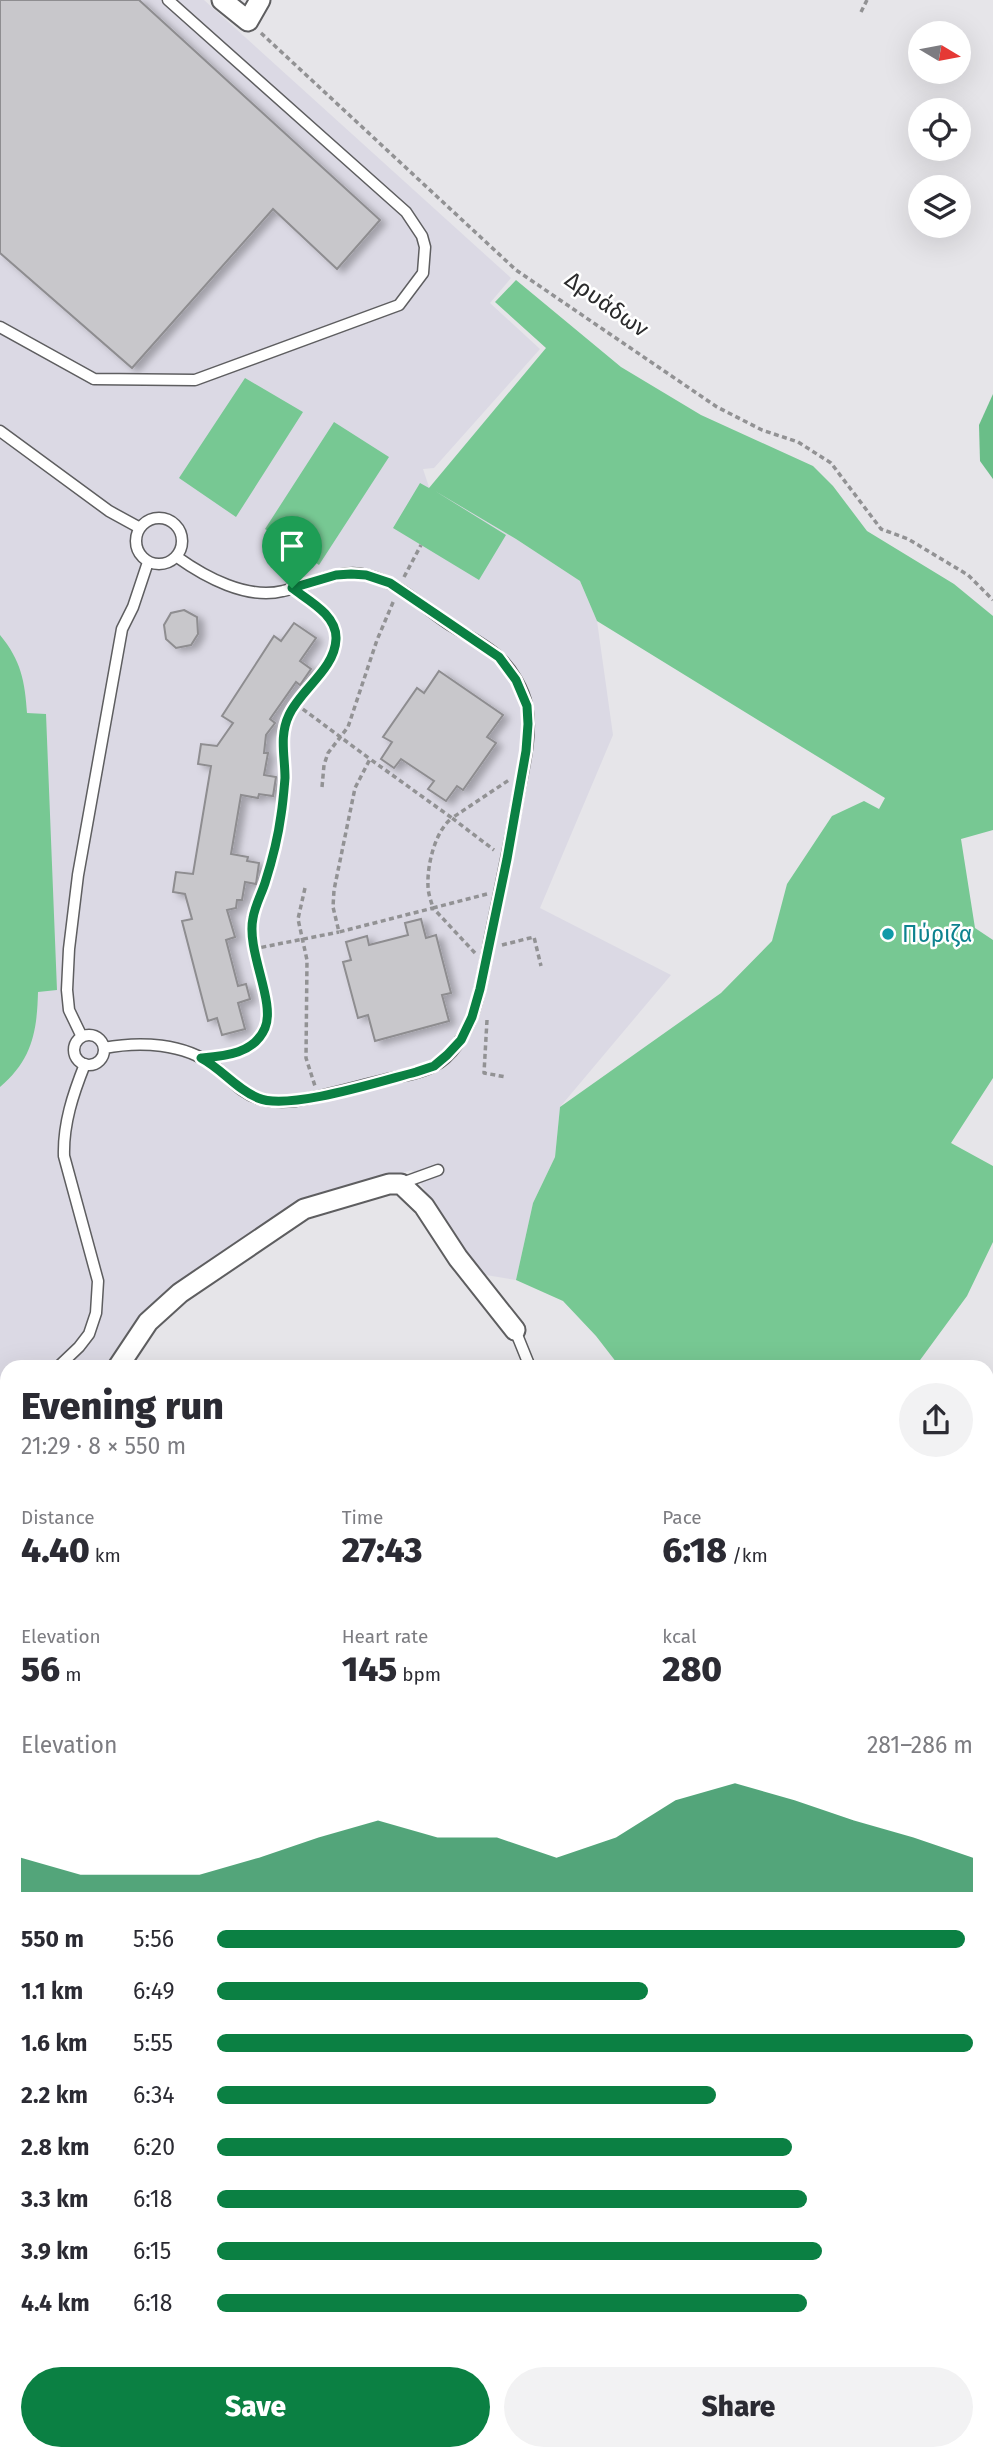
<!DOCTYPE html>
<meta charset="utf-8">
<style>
body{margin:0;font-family:"Fira Sans",sans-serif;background:#f2f2f3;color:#2b2b33;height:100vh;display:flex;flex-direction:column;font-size:26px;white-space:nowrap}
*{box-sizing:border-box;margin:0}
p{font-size:23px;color:#7c7c81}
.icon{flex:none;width:38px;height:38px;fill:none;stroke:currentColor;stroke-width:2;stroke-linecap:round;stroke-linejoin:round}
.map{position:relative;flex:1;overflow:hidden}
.side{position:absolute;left:0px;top:1360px;width:994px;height:1101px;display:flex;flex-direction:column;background:#fff;border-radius:21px 21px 0 0;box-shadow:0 7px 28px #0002}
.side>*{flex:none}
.needle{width:46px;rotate:100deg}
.tools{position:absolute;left:908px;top:21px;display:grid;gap:14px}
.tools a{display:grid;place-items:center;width:63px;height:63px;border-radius:50%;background:#fff;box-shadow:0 7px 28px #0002;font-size:35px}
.pin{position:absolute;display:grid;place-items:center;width:60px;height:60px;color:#fff;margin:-72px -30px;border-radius:50% 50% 50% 0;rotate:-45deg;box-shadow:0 0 7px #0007}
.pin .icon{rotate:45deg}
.round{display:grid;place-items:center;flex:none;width:74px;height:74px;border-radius:37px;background:#f2f2f3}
.head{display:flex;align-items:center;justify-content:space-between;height:119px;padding:0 21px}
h1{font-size:38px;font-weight:800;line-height:52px}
.metrics{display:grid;grid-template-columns:repeat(3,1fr);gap:10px;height:119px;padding:7px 21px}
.metrics div{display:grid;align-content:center}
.metrics b{font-size:35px;font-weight:800}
.metrics small{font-size:19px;font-weight:400}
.metrics p{font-size:19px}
.chart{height:196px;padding:14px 21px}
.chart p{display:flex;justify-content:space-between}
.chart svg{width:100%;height:126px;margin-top:7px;fill:#0b8043;opacity:.7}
.cta{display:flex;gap:14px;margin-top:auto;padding:14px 21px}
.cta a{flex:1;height:80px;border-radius:42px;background:#0b8043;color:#fff;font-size:28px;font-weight:800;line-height:80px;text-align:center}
.cta a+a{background:#f2f2f3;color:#2b2b33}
ul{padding:0 21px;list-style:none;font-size:23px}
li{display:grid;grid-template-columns:112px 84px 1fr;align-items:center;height:52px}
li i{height:18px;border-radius:9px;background:#0b8043}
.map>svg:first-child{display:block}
.built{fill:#dbd9e4}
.green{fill:#77c893}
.forest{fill:#6abe88}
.building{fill:#c8c7cb;stroke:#8e8d90;stroke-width:2;filter:url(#shadow)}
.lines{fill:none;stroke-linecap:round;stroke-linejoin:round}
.lane-casing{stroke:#5e5e60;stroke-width:13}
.street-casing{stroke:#5e5e60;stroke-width:23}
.secondary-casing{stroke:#5e5e60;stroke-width:30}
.path{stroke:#929294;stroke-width:3.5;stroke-dasharray:5 3.5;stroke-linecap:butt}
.lane{stroke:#fff;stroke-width:10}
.street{stroke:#fff;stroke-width:19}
.secondary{stroke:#fff;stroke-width:26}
.route-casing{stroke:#fff;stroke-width:14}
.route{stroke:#0b8043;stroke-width:9}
.culture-dot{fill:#0f9aa8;stroke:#fff;stroke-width:2.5}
.labels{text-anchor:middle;stroke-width:5;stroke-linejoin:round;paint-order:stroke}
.street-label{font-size:23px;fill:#2b2b2c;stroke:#fff}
.culture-label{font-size:23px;fill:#0d838f;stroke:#fff;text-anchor:start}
</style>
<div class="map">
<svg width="993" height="2459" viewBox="0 0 993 2459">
<defs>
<filter id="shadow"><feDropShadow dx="6" dy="3.5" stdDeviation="3.5" flood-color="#0004"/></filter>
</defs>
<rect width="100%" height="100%" fill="#e6e5e9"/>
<path class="built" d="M0 0H204L511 278 490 303 540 349 434 468 423 469 429 487 516 539 580 581 597 621 613 735 540 908 671 975 560 1107 555 1157 533 1203 516 1280 486 1275 478 1267 461 1248 412 1170 301 1204 164 1297 109 1367H7V1476L0 1479Z"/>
<path class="green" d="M516 280 621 367 701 415 813 466 833 486 867 531 954 584 993 616V830L961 839 975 928 993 940V1078L951 1143 993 1166V1242L967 1296 915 1367H620L596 1336 563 1301 516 1280 533 1203 555 1157 560 1107 721 993 772 941 787 884 832 816 864 801 879 809 885 798 597 621 580 581 516 539 435 491 506 535 479 580 393 528 420 483 429 488 546 348 495 302Z
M245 378 303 412 236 517 179 478Z
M334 422 389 457 319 565 265 529Z
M0 635C21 660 25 682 27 713L46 714 57 990 38 992C37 1032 32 1060 0 1087Z
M993 2089V2253L987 2250V2100Z"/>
<path class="forest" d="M993 394V479L980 461 979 425Z"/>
<path class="building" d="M0 0H139L380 220 337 269 273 209 132 368 0 253Z
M184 610 197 617 198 634 191 645 176 648 166 639 164 625 171 613Z
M294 623 316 638 300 661 311 669 300 685 296 682 270 719 275 723 266 735 264 753H268L264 775 276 777 273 796 259 794 258 798 241 795 231 854 248 857 247 861 259 863 256 884 245 882 242 900H237L236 908 227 910 235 937 226 940 238 986 246 984 250 999 238 1003 245 1029 222 1035 217 1018 208 1021 182 921 192 919 185 894 173 892 176 872 193 874 211 766 198 764 201 744 217 746 233 723 222 716 274 636 281 641Z
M439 671 503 715 487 737 496 743 463 790 457 786 446 801 428 789 434 781 401 759 394 768 381 759 392 742 383 737 417 688 424 693Z
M421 919 426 938 436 935 451 993 442 995 449 1021 375 1041 368 1015 358 1018 343 962 351 960 346 942 367 936 369 945 408 935 405 923Z"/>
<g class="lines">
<g class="lane-casing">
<path id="lane" d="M0 327 94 379 195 380 399 305 423 273 425 247 422 236 406 212 168 0
M0 431 109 511 140 528
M136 541a23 23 0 1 1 46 0a23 23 0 1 1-46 0Z
M74 1050a15 15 0 1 1 30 0a15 15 0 1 1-30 0Z
M82 1037 69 1010 67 990 69 949 78 875 122 629 133 607 148 562
M104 1048C140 1041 184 1043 214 1066 229 1077 241 1094 260 1099 270 1102 284 1102 295 1101 325 1096 355 1087 384 1080 400 1076 420 1074 434 1066 452 1057 465 1035 472 1017 481 992 485 964 490 938 499 895 508 852 516 808 521 777 533 738 527 706 524 689 511 668 499 657 485 644 466 635 450 625 424 608 398 582 367 575 338 568 311 585 283 591 247 600 205 577 177 557
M402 1183 438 1170
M515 1330 530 1367
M58 1367 79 1347 89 1334 96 1313 98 1281 64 1156C63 1124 73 1094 85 1064
M0 1400 7 1396"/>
</g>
<g class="street-casing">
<path id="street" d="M222 0 248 21 260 0
M118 1367 148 1322 180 1293 304 1209 389 1184H401L424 1206 458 1258 515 1330
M0 1488 7 1485
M987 1787 993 1786
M426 2459 428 2454"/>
</g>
<g class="secondary-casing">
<path id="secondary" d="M0 1892 7 1906
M294 2454 296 2459"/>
</g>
<path class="path" d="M861 12 867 0
M261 33 516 270 717 407 762 430 798 442 831 463 881 529 908 539 968 575 993 600
M404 577 421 545
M296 704 370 759
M322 787 324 765 328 753 348 727 377 640 394 600
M305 888 298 919 307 960 306 1058 315 1086
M487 894 433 908C431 901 428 893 428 886 427 865 435 831 452 818L494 850
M502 945 534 937 541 966
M253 949 339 932
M475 953 433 908 339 932 333 907 334 890 355 788 370 759 452 818 509 780
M487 1020 484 1073 506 1077
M224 1056C245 1051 261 1041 267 1020 265 990 250 960 250 930 251 909 270 871 275 848 280 826 284 802 285 779 285 761 280 743 285 725 293 693 335 673 336 639 337 620 319 608 305 598
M0 2254 7 2258"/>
<use href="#lane" class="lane"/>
<use href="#street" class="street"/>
<use href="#secondary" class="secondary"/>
</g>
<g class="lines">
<g class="route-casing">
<path id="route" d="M351 574 366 575 390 583 499 657 516 680 527 706 528 724 526 751 507 859 480 989 472 1017 461 1040 447 1055 434 1066 416 1072C381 1081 288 1111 258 1098 236 1089 222 1069 201 1058 225 1056 254 1054 265 1028 276 1002 246 951 253 918 255 906 261 895 265 883 272 861 278 838 281 815 283 803 284 790 285 778 285 756 279 736 289 715 301 689 335 669 336 639 337 615 309 601 292 588L336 575Z"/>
</g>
<use href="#route" class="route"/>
</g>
<circle class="culture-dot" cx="888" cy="934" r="7"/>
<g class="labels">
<g class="street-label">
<text transform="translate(607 304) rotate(35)" y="8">Δρυάδων</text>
</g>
<g class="culture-label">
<text x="902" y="942">Πύριζα</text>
</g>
</g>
</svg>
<div class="tools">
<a><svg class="needle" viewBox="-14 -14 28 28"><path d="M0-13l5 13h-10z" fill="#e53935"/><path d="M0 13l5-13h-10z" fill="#7c7c81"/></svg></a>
<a><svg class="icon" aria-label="locate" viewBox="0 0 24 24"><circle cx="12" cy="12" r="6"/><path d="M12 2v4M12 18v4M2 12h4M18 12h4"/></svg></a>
<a><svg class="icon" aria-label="layers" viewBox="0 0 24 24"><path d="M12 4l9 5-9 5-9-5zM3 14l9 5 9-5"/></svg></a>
</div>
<div class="pin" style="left:292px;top:588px;background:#1e9e55"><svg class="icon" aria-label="arrive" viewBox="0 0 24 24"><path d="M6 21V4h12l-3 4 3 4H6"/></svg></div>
<section class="side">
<div class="head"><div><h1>Evening run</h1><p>21:29 · 8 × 550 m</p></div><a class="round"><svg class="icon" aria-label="share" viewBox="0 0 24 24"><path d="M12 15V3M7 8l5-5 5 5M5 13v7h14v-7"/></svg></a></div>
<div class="metrics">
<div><p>Distance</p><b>4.40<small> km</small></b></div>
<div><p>Time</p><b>27:43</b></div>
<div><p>Pace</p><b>6:18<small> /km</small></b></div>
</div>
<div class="metrics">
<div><p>Elevation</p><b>56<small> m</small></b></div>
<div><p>Heart rate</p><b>145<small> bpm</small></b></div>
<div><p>kcal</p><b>280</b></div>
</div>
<div class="chart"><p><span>Elevation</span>281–286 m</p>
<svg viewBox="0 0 160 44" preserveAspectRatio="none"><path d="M0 44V32L10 38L20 38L30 38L40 32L50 25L60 19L70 25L80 25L90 32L100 25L110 12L120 6L130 12L140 19L150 25L160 32V44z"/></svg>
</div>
<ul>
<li><b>550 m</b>5:56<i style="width:99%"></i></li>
<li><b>1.1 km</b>6:49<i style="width:57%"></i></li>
<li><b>1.6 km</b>5:55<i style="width:100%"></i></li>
<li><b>2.2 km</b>6:34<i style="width:66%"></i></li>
<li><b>2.8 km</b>6:20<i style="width:76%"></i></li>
<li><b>3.3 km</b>6:18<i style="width:78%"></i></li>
<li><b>3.9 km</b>6:15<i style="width:80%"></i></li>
<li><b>4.4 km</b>6:18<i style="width:78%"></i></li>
</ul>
<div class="cta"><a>Save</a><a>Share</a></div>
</section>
</div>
